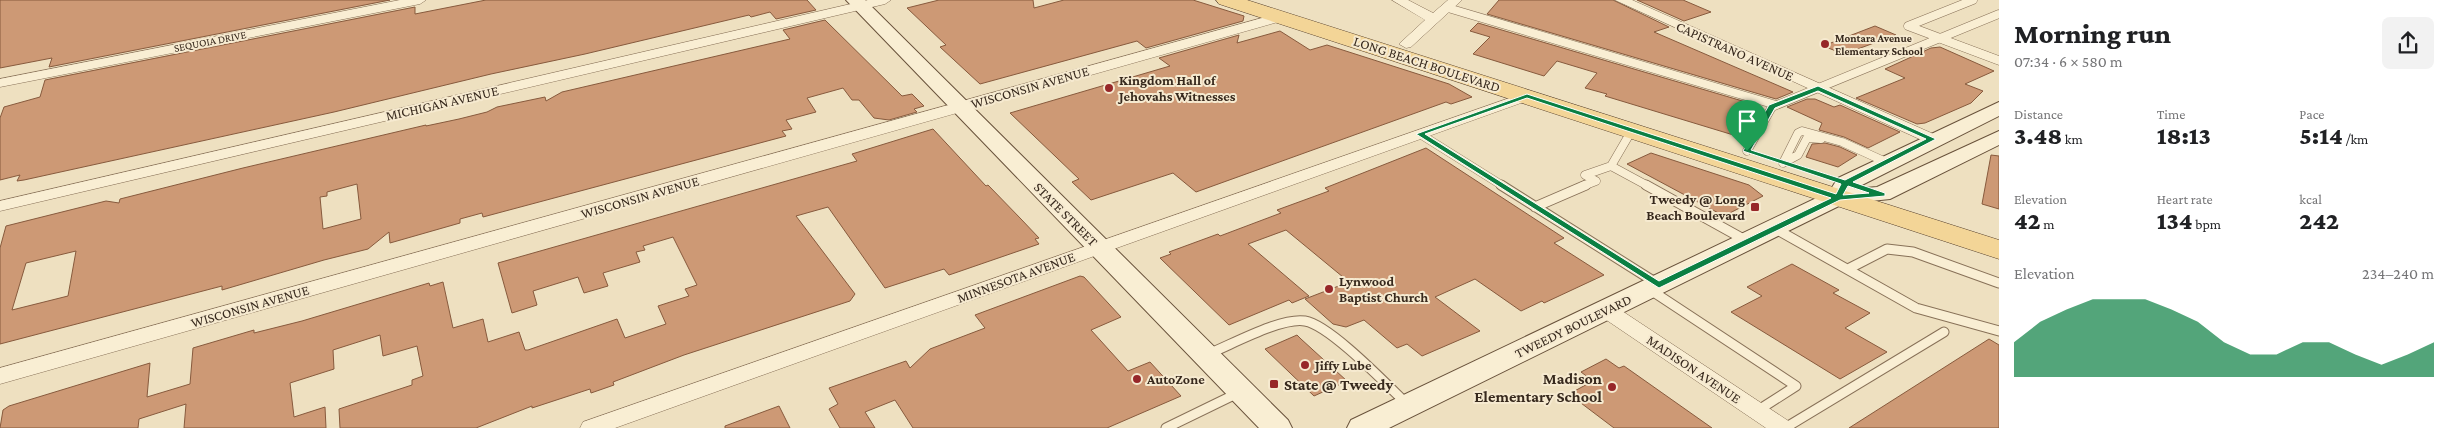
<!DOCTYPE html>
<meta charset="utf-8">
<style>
body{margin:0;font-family:"Crimson Pro",serif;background:#f2f2f2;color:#202124;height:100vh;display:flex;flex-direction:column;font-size:19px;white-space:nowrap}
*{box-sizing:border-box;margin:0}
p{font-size:16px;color:#757577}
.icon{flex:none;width:28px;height:28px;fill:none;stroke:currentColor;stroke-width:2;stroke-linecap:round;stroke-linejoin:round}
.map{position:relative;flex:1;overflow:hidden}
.drawer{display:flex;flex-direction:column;background:#fff;width:450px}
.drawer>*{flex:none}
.pin{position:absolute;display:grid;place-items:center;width:42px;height:42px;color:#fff;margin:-51px -21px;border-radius:50% 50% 50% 0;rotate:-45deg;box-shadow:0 0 5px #0007}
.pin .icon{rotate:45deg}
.round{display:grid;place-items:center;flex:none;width:52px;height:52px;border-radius:8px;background:#f2f2f2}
.head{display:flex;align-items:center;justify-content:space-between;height:85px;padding:0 15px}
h1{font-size:28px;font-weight:800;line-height:38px}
.figures{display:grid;grid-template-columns:repeat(3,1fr);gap:8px;height:85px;padding:5px 15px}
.figures div{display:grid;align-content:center}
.figures b{font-size:25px;font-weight:800}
.figures small{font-size:14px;font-weight:400}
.figures p{font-size:14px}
.chart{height:140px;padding:10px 15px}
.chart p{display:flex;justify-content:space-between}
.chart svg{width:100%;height:90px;margin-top:5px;fill:#0b8043;opacity:.7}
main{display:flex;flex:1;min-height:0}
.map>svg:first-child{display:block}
.building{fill:#cd9975;stroke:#875a3d;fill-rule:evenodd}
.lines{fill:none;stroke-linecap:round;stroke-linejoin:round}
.lane-far1-casing{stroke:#887158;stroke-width:9}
.lane-casing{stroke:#887158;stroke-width:11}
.street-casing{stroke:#887158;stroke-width:1}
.secondary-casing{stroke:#69523b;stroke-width:2}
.primary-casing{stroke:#553f2c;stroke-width:1}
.lane-far1{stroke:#f9eed3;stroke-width:8}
.lane{stroke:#f9eed3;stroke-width:9}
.street{fill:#f9eed3;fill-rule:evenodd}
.secondary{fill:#f9eed3;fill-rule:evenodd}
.primary{fill:#f3d597;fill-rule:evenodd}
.route{fill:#0b8043;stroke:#fff;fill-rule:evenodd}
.poi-dot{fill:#972729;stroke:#f6ead0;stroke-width:2}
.labels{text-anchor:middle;stroke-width:4;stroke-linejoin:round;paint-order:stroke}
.far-poi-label{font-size:11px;font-weight:bold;fill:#37291d;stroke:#f6ead0;text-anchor:start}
.far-street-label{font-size:11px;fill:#37291d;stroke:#f6ead0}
.street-label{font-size:14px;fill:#37291d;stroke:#f6ead0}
.poi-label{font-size:14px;font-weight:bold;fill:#37291d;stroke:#f6ead0;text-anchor:start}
.near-poi-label{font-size:16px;font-weight:bold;fill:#37291d;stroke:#f6ead0;text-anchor:end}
</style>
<main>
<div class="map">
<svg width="1999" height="428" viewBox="0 0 1999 428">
<rect width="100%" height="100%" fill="#eee0c0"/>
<path class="building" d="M0 0H390L49 67 52 58 0 68Z
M486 0H807L816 10 776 19 770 12 751 17 749 15 585 54 491 74 334 112 24 180 17 181 20 175 0 180V118L4 107 40 97 45 80 415 7V14Z
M939 0H1033L1034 8 1064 0H1193L1244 16 1243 21 1146 48 1137 41 980 84 940 47 946 45 907 8Z
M1499 0H1613L1669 27 1654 32 1793 92 1776 99 1487 14Z
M1637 0H1683L1711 12 1684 21Z
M825 20 902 96 912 94 924 106 914 109 917 112 889 120 874 118 859 100H852L843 88 807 98 816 112 786 120 792 129 782 131 786 136 483 217 482 213 460 219V223L390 243 389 232 368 249 324 260 222 290V286L0 344V248L6 226 106 201 119 203 120 199 243 168 426 125V126L459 119 487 112 497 107 545 97 546 101 562 92 790 39 783 30ZM357 184 361 219 323 229 320 197 327 196V192ZM76 251 68 296 12 310 26 263Z
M1478 23 1756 105 1740 137 1605 96 1607 94 1585 88 1597 73 1557 61 1544 76 1473 54 1490 37 1470 31Z
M1875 26 1896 35 1844 54 1823 46Z
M1280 31 1310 50 1327 45 1449 84 1472 97 1451 104 1446 102 1196 192 1173 173 1091 200 1072 182 1079 179 1010 113 1170 66 1159 58 1239 35 1237 43Z
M1940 47 1994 71 1965 84 1983 91 1971 103 1925 123 1917 124 1856 98 1905 78 1885 69 1931 48Z
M1807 99H1815L1834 107 1840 105 1900 132 1868 148 1844 137 1819 130 1822 123 1787 107Z
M933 129 986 186 988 185 1021 219 1039 238 1035 239 1039 244 949 275 944 269 885 288 828 207 796 216 855 294 850 301 684 355 613 382 614 385 591 393 590 389 532 408V406L476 428H340L339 409 412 385V380L423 376 417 346 383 356 380 335 333 350 334 369 290 383 294 417 325 407 326 428H184L186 404 139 419 138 428H0L3 410 9 406 150 363 147 397 190 384 193 348 254 330V333L302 321 429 283 430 286 443 282 453 328 483 319 488 342 519 332 525 350H528L617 319 625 338 666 324 658 306 689 296 685 289 697 285 673 237 643 246 645 250 636 252 640 262 603 273 608 286 584 293 578 277 533 291 537 305 512 313 498 263 857 161 852 154Z
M1825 143 1840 147 1857 155 1838 167 1806 157 1812 144Z
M1426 148 1564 238 1554 243 1604 275 1544 303 1542 301 1521 311 1475 279 1435 297 1480 331 1422 356 1407 344 1397 348 1364 320 1346 327 1333 324 1305 299 1349 282 1286 230 1248 244 1309 296 1292 303 1289 300 1229 325 1160 258 1171 254 1169 252 1218 234 1220 236 1281 213 1277 210 1329 191 1325 188Z
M1651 153 1749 185 1763 196 1724 216 1627 164Z
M1991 155 1999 156V209L1982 204Z
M1792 264 1839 290 1833 293 1870 313 1845 328 1887 352 1840 379 1731 312 1762 296 1747 287Z
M1080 276 1084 277 1121 317 1091 330 1128 371 1150 362 1181 396 1107 428H913L895 400 865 412 875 428H840L829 409 838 404 829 388 906 361 910 368 930 349 985 328 975 315Z
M1297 335 1301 339 1347 381 1314 396 1265 349Z
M1989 339 1999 345V428H1849Z
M1606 359 1619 368 1624 366 1712 428H1614L1569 394 1593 381 1581 372Z
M779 406 790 428H725V426Z"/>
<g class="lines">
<g class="lane-far1-casing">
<path id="lane-far1" d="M1448 8 1776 105
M1940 38 1908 26 1973 0
M1632 130 1611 166 1648 186
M1420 134 1503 186
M1747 151 1772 107 1999 14
M1783 163 1798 133 1802 131 1842 142 1886 162
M1783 163 1798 155 1807 138 1821 139
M1583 186 1596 181 1585 175 1611 166"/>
</g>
<g class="lane-casing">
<path id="lane" d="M1501 185 1658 284
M1646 185 1747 241
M1535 207 1586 185
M1774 228 1916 308 1999 331
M1848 269 1887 249 1913 252 1999 283
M1649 289 1796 386 1757 411
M1208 354C1231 345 1281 317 1305 321 1330 325 1388 386 1408 405
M1166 428 1240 392
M1785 428 1944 332"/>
</g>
<g class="street-casing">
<path id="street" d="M400 0H426L420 4 0 87V79Z
M868 0H891L885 4 0 211V201Z
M1392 0H1408L1433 13 1448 0H1462L1411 47 1406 48 1399 44 1425 20Z
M1615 0H1632L1938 136 1940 139 1932 144 1926 142Z
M1280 13 1287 17 1285 20 0 384V368Z
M1940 34 1999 56V65L1935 41 1933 38Z
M1527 92 1534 96 1532 99 615 428H580L583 422Z
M1606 303 1613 305 1790 422 1793 428H1766L1599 315 1596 310 1599 305Z"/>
</g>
<g class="secondary-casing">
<path id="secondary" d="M846 0H865L1288 420 1292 428H1259Z
M1999 102V116L1854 189 1877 187 1999 131V145L1890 199 1843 204 1389 428H1347L1351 420 1829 192 1838 178Z"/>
</g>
<g class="primary-casing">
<path id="primary" d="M1216 0H1247L1999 240V259L1219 4Z"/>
</g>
<use href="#lane-far1" class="lane-far1"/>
<use href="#lane" class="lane"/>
<use href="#street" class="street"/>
<use href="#secondary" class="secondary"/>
<use href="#primary" class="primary"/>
</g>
<path class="route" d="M1818 86 1936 139 1853 182 1885 193V196L1840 200 1659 288 1416 134 1527 94 1836 194 1841 184 1743 151 1769 105ZM1818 91 1926 139 1845 180 1751 150 1775 108ZM1527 98 1831 198 1659 281 1425 134ZM1848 186 1869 193 1843 195Z"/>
<g class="poi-dot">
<circle cx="1825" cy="44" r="5"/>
<circle cx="1109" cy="88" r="5"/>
<rect x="1750" y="202" width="10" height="10" rx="2.5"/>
<circle cx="1329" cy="289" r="5"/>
<circle cx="1305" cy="365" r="5"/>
<circle cx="1137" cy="379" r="5"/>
<rect x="1269" y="379" width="10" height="10" rx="2.5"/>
<circle cx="1612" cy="387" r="5"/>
</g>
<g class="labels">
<g class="far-poi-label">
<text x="1835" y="42">Montara Avenue<tspan x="1835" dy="13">Elementary School</tspan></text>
</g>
<g class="far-street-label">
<text transform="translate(210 41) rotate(-11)" y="4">SEQUOIA DRIVE</text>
</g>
<g class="street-label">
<text transform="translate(1735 51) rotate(24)" y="5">CAPISTRANO AVENUE</text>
<text transform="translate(1427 64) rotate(18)" y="5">LONG BEACH BOULEVARD</text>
<text transform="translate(1030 87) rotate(-16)" y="5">WISCONSIN AVENUE</text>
<text transform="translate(442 103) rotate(-13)" y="5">MICHIGAN AVENUE</text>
<text transform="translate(640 197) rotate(-16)" y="5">WISCONSIN AVENUE</text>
<text transform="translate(1066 214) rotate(45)" y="5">STATE STREET</text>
<text transform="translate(1016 277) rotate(-20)" y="5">MINNESOTA AVENUE</text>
<text transform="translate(250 306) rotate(-16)" y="5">WISCONSIN AVENUE</text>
<text transform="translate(1573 326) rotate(-26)" y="5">TWEEDY BOULEVARD</text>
<text transform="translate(1694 369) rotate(34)" y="5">MADISON AVENUE</text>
</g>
<g class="poi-label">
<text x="1119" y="85">Kingdom Hall of<tspan x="1119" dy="16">Jehovahs Witnesses</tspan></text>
<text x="1745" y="204" text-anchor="end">Tweedy @ Long<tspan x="1745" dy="16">Beach Boulevard</tspan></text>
<text x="1339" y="286">Lynwood<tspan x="1339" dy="16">Baptist Church</tspan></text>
<text x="1315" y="370">Jiffy Lube</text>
<text x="1147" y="384">AutoZone</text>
</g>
<g class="near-poi-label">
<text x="1602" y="384">Madison<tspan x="1602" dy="18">Elementary School</tspan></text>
<text x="1284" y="390" text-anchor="start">State @ Tweedy</text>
</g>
</g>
</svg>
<div class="pin" style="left:1747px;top:151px;background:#1e9e55"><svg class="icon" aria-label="arrive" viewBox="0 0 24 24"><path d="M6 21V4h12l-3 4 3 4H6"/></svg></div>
</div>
<section class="drawer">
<div class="head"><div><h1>Morning run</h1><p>07:34 · 6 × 580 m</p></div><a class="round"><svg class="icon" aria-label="share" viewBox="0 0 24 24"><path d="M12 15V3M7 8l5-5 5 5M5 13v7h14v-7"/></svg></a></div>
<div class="figures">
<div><p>Distance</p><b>3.48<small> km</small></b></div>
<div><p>Time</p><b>18:13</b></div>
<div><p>Pace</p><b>5:14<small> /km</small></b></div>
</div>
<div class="figures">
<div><p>Elevation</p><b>42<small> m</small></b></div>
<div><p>Heart rate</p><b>134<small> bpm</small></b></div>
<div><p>kcal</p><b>242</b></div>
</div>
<div class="chart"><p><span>Elevation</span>234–240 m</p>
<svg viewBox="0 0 160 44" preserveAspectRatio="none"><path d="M0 44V27L10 17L20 11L30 6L40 6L50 6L60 11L70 17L80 27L90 33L100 33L110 27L120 27L130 33L140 38L150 33L160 27V44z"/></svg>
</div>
</section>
</main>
